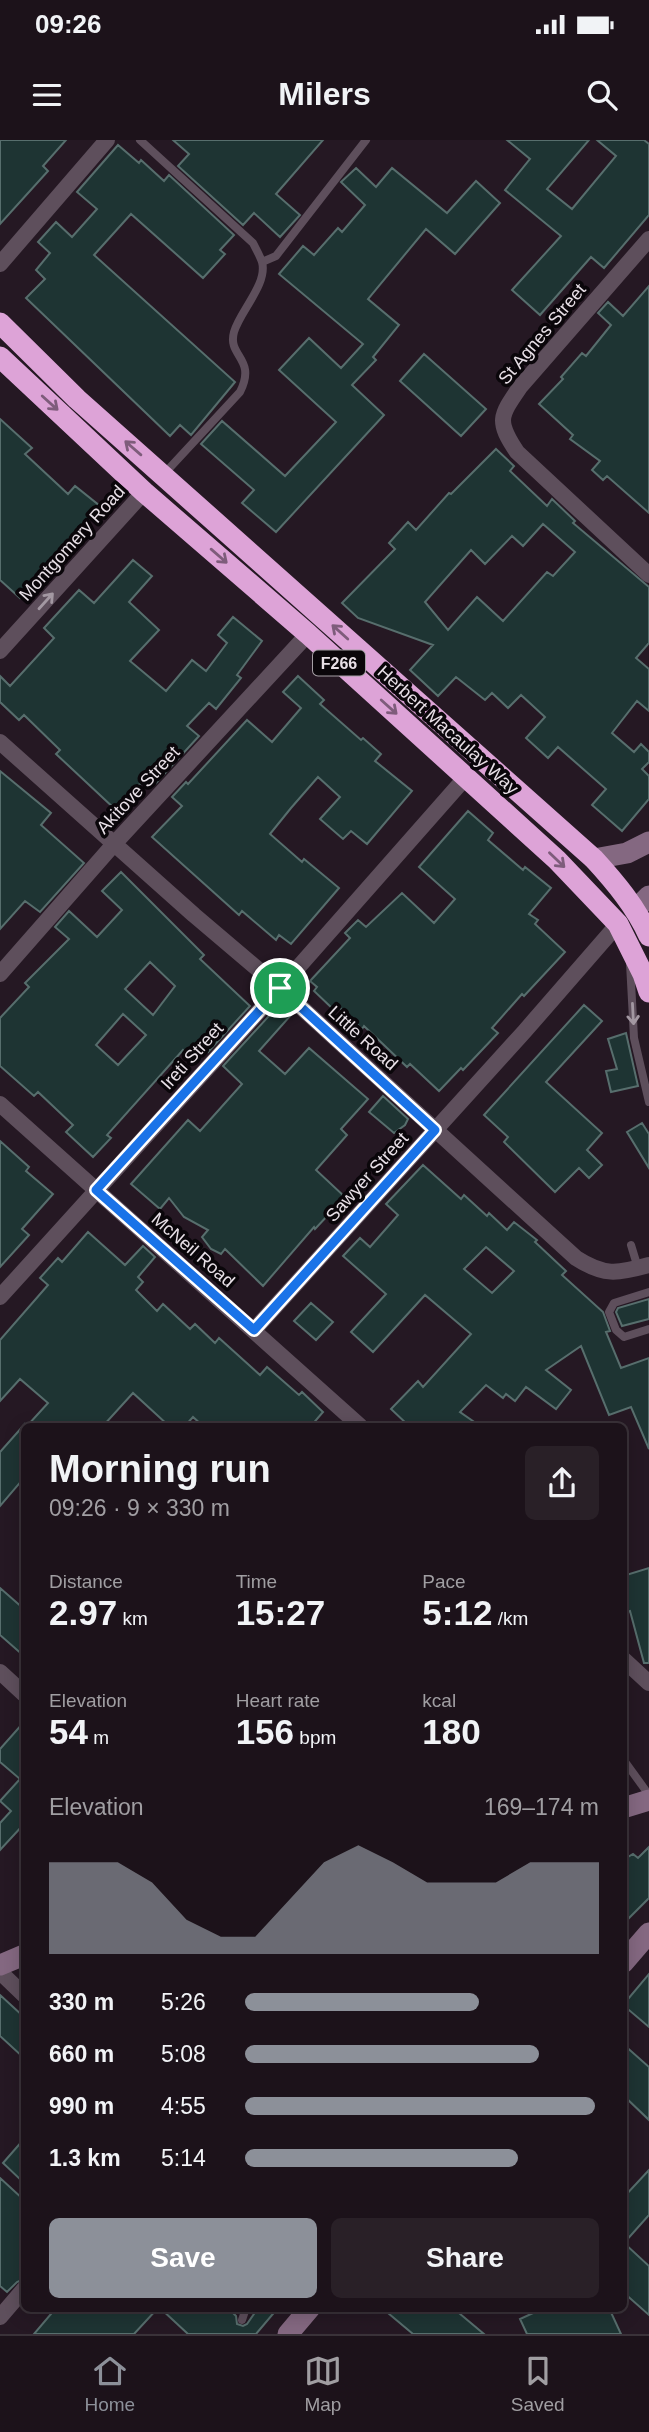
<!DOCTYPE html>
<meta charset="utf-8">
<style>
body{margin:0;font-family:Helvetica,sans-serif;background:#292027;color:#f1f3f6;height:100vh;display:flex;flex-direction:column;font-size:26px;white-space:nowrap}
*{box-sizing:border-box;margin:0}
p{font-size:23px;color:#a09ea2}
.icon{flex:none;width:38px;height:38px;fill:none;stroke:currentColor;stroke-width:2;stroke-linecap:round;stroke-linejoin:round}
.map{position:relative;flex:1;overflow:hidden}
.details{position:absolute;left:21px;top:1283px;width:606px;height:889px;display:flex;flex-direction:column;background:#1c121a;border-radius:10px;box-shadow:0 4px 18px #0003,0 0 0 2px #3a3239}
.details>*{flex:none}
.pin{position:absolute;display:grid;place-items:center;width:60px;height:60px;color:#fff;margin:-30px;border:4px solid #fff;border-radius:50%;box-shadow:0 2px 7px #0007}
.round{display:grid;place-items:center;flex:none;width:74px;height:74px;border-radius:10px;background:#292027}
.headline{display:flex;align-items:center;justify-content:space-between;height:119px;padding:0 28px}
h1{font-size:38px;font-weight:700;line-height:52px}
.figures{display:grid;grid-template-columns:repeat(3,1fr);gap:10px;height:119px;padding:7px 28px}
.figures div{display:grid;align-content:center}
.figures b{font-size:35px;font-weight:700}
.figures small{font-size:19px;font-weight:400}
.figures p{font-size:19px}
.chart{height:196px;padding:14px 28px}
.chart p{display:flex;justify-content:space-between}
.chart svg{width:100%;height:126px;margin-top:7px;fill:#8c9099;opacity:.7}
.cta{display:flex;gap:14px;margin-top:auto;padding:14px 28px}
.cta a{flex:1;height:80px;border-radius:10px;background:#8c9099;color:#fff;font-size:28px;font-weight:700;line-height:80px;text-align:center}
.cta a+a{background:#292027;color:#f1f3f6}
ul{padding:0 28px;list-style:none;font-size:23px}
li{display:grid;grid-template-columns:112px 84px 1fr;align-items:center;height:52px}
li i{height:18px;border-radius:9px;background:#8c9099}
.status{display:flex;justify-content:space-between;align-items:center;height:49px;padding:0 35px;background:#1c121a;direction:ltr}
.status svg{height:19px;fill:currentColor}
header{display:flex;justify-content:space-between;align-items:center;height:91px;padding:0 28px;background:#1c121a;font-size:32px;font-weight:700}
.dock{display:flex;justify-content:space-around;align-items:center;height:98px;border-top:2px solid #3a3239;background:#1c121a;font-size:19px;color:#a09ea2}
.dock a{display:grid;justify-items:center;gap:4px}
.dock .current{color:#8c9099}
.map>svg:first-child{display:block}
.building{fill:#1e3433;stroke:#576e6d;stroke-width:2;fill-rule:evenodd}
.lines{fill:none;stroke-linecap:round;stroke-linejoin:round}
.lane{stroke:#5e4f5c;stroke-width:8}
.street{stroke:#5e4f5c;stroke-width:16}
.secondary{stroke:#846881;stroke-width:21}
.highway{stroke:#dda3d7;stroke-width:21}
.oneway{stroke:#7e5c7b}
.oneway2{stroke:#a398a2}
.route-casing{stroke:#fff;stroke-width:14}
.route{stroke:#1a73e8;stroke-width:9}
.labels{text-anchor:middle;stroke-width:7;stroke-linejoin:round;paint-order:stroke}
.shield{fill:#0a060a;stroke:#a59fa5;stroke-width:2}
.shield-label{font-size:16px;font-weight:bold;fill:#e8e0e7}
.street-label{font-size:18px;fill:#e8e0e7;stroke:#0a060a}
</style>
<div class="status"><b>09:26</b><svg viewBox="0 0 49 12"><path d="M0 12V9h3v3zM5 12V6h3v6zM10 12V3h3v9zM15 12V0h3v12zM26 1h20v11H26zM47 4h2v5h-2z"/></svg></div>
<header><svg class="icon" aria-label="menu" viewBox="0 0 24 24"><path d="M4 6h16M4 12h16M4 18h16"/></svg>Milers<svg class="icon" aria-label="search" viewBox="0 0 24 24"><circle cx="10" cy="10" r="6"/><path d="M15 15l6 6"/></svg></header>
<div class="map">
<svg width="649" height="2194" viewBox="0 0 649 2194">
<rect width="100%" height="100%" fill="#251823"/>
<path class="building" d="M0 0H66L43 26 48 31 0 84Z
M173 0H323L276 54 300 75 280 97 254 73 243 85 178 26 189 14Z
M507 0H589L547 49 572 69 616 16 597 0H644L649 4V75L604 128 591 117 540 175 512 150 561 96 505 50 530 19Z
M118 5 139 23 141 20 164 41 169 35 234 95 220 110 225 114 203 138 131 74 94 115 235 242 191 295 180 285 170 296 26 158 45 139 36 130 50 113 38 102 56 82 72 97 97 69 77 52Z
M356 28 376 47 392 28 447 73 476 41 500 63 455 114 426 89 368 159 399 185 373 217 376 220 352 245 384 275 276 392 242 363 254 350 201 304 222 281 285 336 336 282 279 230 309 198 341 228 363 204 279 134 303 106 314 115 338 88 342 92 365 65 341 42Z
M649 146V373L607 336 603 340 592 330 600 321 570 299 573 295 539 264 563 239 561 237 582 213 586 216 611 185 598 173 608 162 623 176Z
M424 214 486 269 461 296 400 241Z
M0 279 32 308 25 314 68 354 75 346 100 366 82 389 89 395 58 428 53 424 50 425 20 458 0 440Z
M496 309 514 326 510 331 547 366 552 359 575 381 573 383 649 447V503L636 518 649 529V571L637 561 612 593 634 612 641 604 649 612V622L642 629 649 636V659L622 691 592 665 606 649 558 607 548 618 526 598 545 577 521 555 508 568 492 553 485 560 456 537 438 556 410 530 433 505 358 478 342 463 395 409 389 403 408 382 416 390 449 353 451 354ZM543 384 575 412 553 436 547 432 503 481 477 457 448 490 425 462 471 410 485 424 512 396 523 406Z
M133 420 152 436 129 462 159 490 130 521 166 551 192 520 206 531 227 503 218 495 233 477 262 501 237 535 241 538 216 569 209 563 187 586 199 596 156 643 148 635 116 670 56 614 60 610 24 575 19 580 0 562V536L10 546 54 498 44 488 79 450 94 463Z
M298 536 324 560 320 564 361 600 363 598 381 614 375 621 412 651 367 704 351 691 343 699 320 679 340 657 318 637 291 668 270 694 302 722 304 719 339 748 291 804 279 795 276 800 242 771 239 775 152 697 182 666 172 657 186 642 188 644 247 580 272 602 301 568 283 552Z
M0 631 51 673 41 685 84 723 40 772 25 761 0 789Z
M468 671 493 693 488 700 523 730 525 727 551 748 529 774 538 780 535 784 565 812 524 856 522 854 492 888 498 893 463 930 461 928 439 951 410 924 407 927 364 886 362 889 337 865 333 869 314 851 317 847 310 841 350 798 345 793 358 780 366 787 402 753 434 783 455 759 419 727Z
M121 732 204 815 200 819 250 866 208 912 202 907 192 918 183 910 107 995 111 998 93 1017 66 992 73 985 38 952 34 956 0 926V878L29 847 25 843 69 799 55 787 69 771 97 797 122 770 102 751ZM150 822 175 846 153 875 125 849ZM123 874 146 895 118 925 96 905Z
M279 865 291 875 259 911 285 934 309 908 368 959 341 989 347 995 316 1030 345 1057 315 1089 314 1087 263 1146 225 1109 221 1114 211 1109 202 1097 208 1090 184 1077 169 1058 160 1069 131 1044 188 980 200 991 242 944 223 926Z
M584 865 602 881 546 942 602 993 587 1010 602 1025 589 1038 579 1028 555 1052 504 1002 508 997 484 975Z
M626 893 638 946 611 952 606 931 617 929 608 899Z
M383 956 408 979 405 985 394 993 369 972Z
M642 983 649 994V1028L627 992Z
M0 1001 29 1027 26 1031 53 1054 22 1089 29 1095 0 1127Z
M423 1025 461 1059 464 1055 487 1076 489 1073 507 1090 514 1082 537 1100 535 1102 566 1131 562 1135 603 1172 610 1191 606 1192 621 1228 649 1218V1309L631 1267 609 1275 581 1206 546 1230 571 1250 556 1269 526 1247 515 1261 506 1254 503 1258 486 1245 460 1272 480 1286H409L391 1269 418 1241 423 1247 471 1194 425 1155 373 1212 351 1192 386 1154 343 1116 360 1098 370 1107 398 1075 386 1064ZM486 1107 514 1131 492 1153 464 1129Z
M88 1092 125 1125 143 1106 155 1117 138 1137 143 1142 136 1150 157 1171 163 1164 190 1189 195 1184 215 1203 219 1198 260 1235 267 1227 299 1255 302 1252 323 1272 311 1286H203L193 1277 185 1286H169L133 1253 103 1286H27L48 1263 20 1239 0 1261V1200L48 1145 40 1138 58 1118 62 1122Z
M649 1159V1179L622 1186 616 1172 618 1168Z
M311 1163 333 1182 316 1200 294 1181Z
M24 1285V1338L0 1366V1312Z
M649 1428V1523H644L630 1471 623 1473V1436Z
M0 1448 24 1469V1516L0 1495Z
M24 1582V1684L0 1710V1683L11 1671 0 1661 20 1639 0 1622V1609Z
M649 1707V1758L623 1784V1720L633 1714 638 1718Z
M649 1834V1887L623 1865Z
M0 1855 24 1877V1918L0 1896Z
M623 1904 649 1927V1980L623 1955Z
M24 1999V2043L3 2023Z
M649 2030V2075L624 2103 649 2126V2175L623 2152V2058Z
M0 2038 24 2060V2139L17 2142 7 2152 0 2146Z
M56 2168H158L134 2194H34Z
M160 2168H228L236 2176 237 2184 243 2186 247 2184 258 2168H278L256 2194H188Z
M382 2168H453L484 2194H413Z
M544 2168H609L621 2194H527L520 2179Z"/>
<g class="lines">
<path class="lane" d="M140 0 253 103C256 109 260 116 262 122 268 144 240 171 234 192 227 217 257 218 240 252L164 334
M262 122 276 116 366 0
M630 823 634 898 649 962
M631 1105 638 1128
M649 1152 614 1163 609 1172 616 1190 624 1197 649 1189
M623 1619 649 1655
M242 2180 246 2168"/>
<path class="street" d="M649 99 520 247C500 276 496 281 517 312L649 435
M0 124 107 0
M0 511 144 352
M0 602 194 775 280 848 576 1118C604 1136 617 1134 649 1125
M0 834 114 704 308 494
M0 964 360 1286
M0 1157 280 848 466 637
M254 1190 524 892 618 784
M623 1519 649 1543
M0 1532 24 1554
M0 1832 24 1855
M0 2177 24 2149"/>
<path class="secondary" d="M594 719 627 713 649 702
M635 770 649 756
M623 1668 649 1660
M623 1823 649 1793
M0 1825 24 1815
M288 2194 310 2168"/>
<path class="highway" d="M0 183 77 259 594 719C615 742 636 767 649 796
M0 217 144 352 308 494 557 720 618 784 643 834 649 852"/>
</g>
<defs><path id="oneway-shaft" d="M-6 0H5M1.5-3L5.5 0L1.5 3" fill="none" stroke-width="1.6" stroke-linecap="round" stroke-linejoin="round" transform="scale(1.75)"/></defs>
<g class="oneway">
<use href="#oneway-shaft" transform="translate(50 263) rotate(42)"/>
<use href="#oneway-shaft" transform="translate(133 308) rotate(-139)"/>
<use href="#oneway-shaft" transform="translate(219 416) rotate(41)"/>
<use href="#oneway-shaft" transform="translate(340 492) rotate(-138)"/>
<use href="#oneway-shaft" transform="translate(389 567) rotate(42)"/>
<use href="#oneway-shaft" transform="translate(557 720) rotate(44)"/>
</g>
<g class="oneway2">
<use href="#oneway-shaft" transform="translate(46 461) rotate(-48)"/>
<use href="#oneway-shaft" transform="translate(633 874) rotate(87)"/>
</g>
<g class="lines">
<g class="route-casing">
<path id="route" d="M280 848 435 990 254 1190 96 1050Z"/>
</g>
<use href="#route" class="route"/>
</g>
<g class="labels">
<rect class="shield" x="313" y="510.5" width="52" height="25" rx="5"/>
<g class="shield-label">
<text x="339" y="529">F266</text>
</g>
<g class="street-label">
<text transform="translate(542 194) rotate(-50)" y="6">St Agnes Street</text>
<text transform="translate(72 403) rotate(-48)" y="6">Montgomery Road</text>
<text transform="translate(448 590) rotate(42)" y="6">Herbert Macaulay Way</text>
<text transform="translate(138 650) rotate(-47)" y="6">Akitove Street</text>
<text transform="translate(363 898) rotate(42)" y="6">Little Road</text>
<text transform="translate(192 916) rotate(-48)" y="6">Ireti Street</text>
<text transform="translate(367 1037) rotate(-48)" y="6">Sawyer Street</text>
<text transform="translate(193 1110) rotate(41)" y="6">McNeil Road</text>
</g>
</g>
</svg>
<div class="pin" style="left:280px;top:848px;background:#1e9e55"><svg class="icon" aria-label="arrive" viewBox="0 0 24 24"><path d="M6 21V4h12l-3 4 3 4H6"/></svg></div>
<section class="details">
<div class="headline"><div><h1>Morning run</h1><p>09:26 · 9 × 330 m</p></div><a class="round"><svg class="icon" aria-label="share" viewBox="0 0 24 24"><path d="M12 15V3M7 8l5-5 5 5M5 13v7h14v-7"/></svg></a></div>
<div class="figures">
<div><p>Distance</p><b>2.97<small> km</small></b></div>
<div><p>Time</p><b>15:27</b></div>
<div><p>Pace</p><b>5:12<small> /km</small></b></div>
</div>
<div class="figures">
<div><p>Elevation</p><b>54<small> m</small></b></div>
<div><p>Heart rate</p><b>156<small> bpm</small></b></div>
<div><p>kcal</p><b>180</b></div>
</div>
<div class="chart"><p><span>Elevation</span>169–174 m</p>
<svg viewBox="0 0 160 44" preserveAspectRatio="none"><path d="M0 44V12L10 12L20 12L30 19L40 32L50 38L60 38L70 25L80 12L90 6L100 12L110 19L120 19L130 19L140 12L150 12L160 12V44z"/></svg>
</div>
<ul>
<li><b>330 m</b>5:26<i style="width:66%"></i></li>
<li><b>660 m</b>5:08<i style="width:83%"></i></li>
<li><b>990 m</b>4:55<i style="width:99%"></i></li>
<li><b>1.3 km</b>5:14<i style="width:77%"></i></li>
</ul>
<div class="cta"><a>Save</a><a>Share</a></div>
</section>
</div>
<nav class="dock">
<a class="current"><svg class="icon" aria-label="home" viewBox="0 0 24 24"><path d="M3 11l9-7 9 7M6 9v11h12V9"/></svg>Home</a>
<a><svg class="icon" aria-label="map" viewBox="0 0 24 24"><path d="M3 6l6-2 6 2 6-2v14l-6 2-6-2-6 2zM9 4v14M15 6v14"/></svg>Map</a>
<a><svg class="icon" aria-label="saved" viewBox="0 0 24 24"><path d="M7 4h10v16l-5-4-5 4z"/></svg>Saved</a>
</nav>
